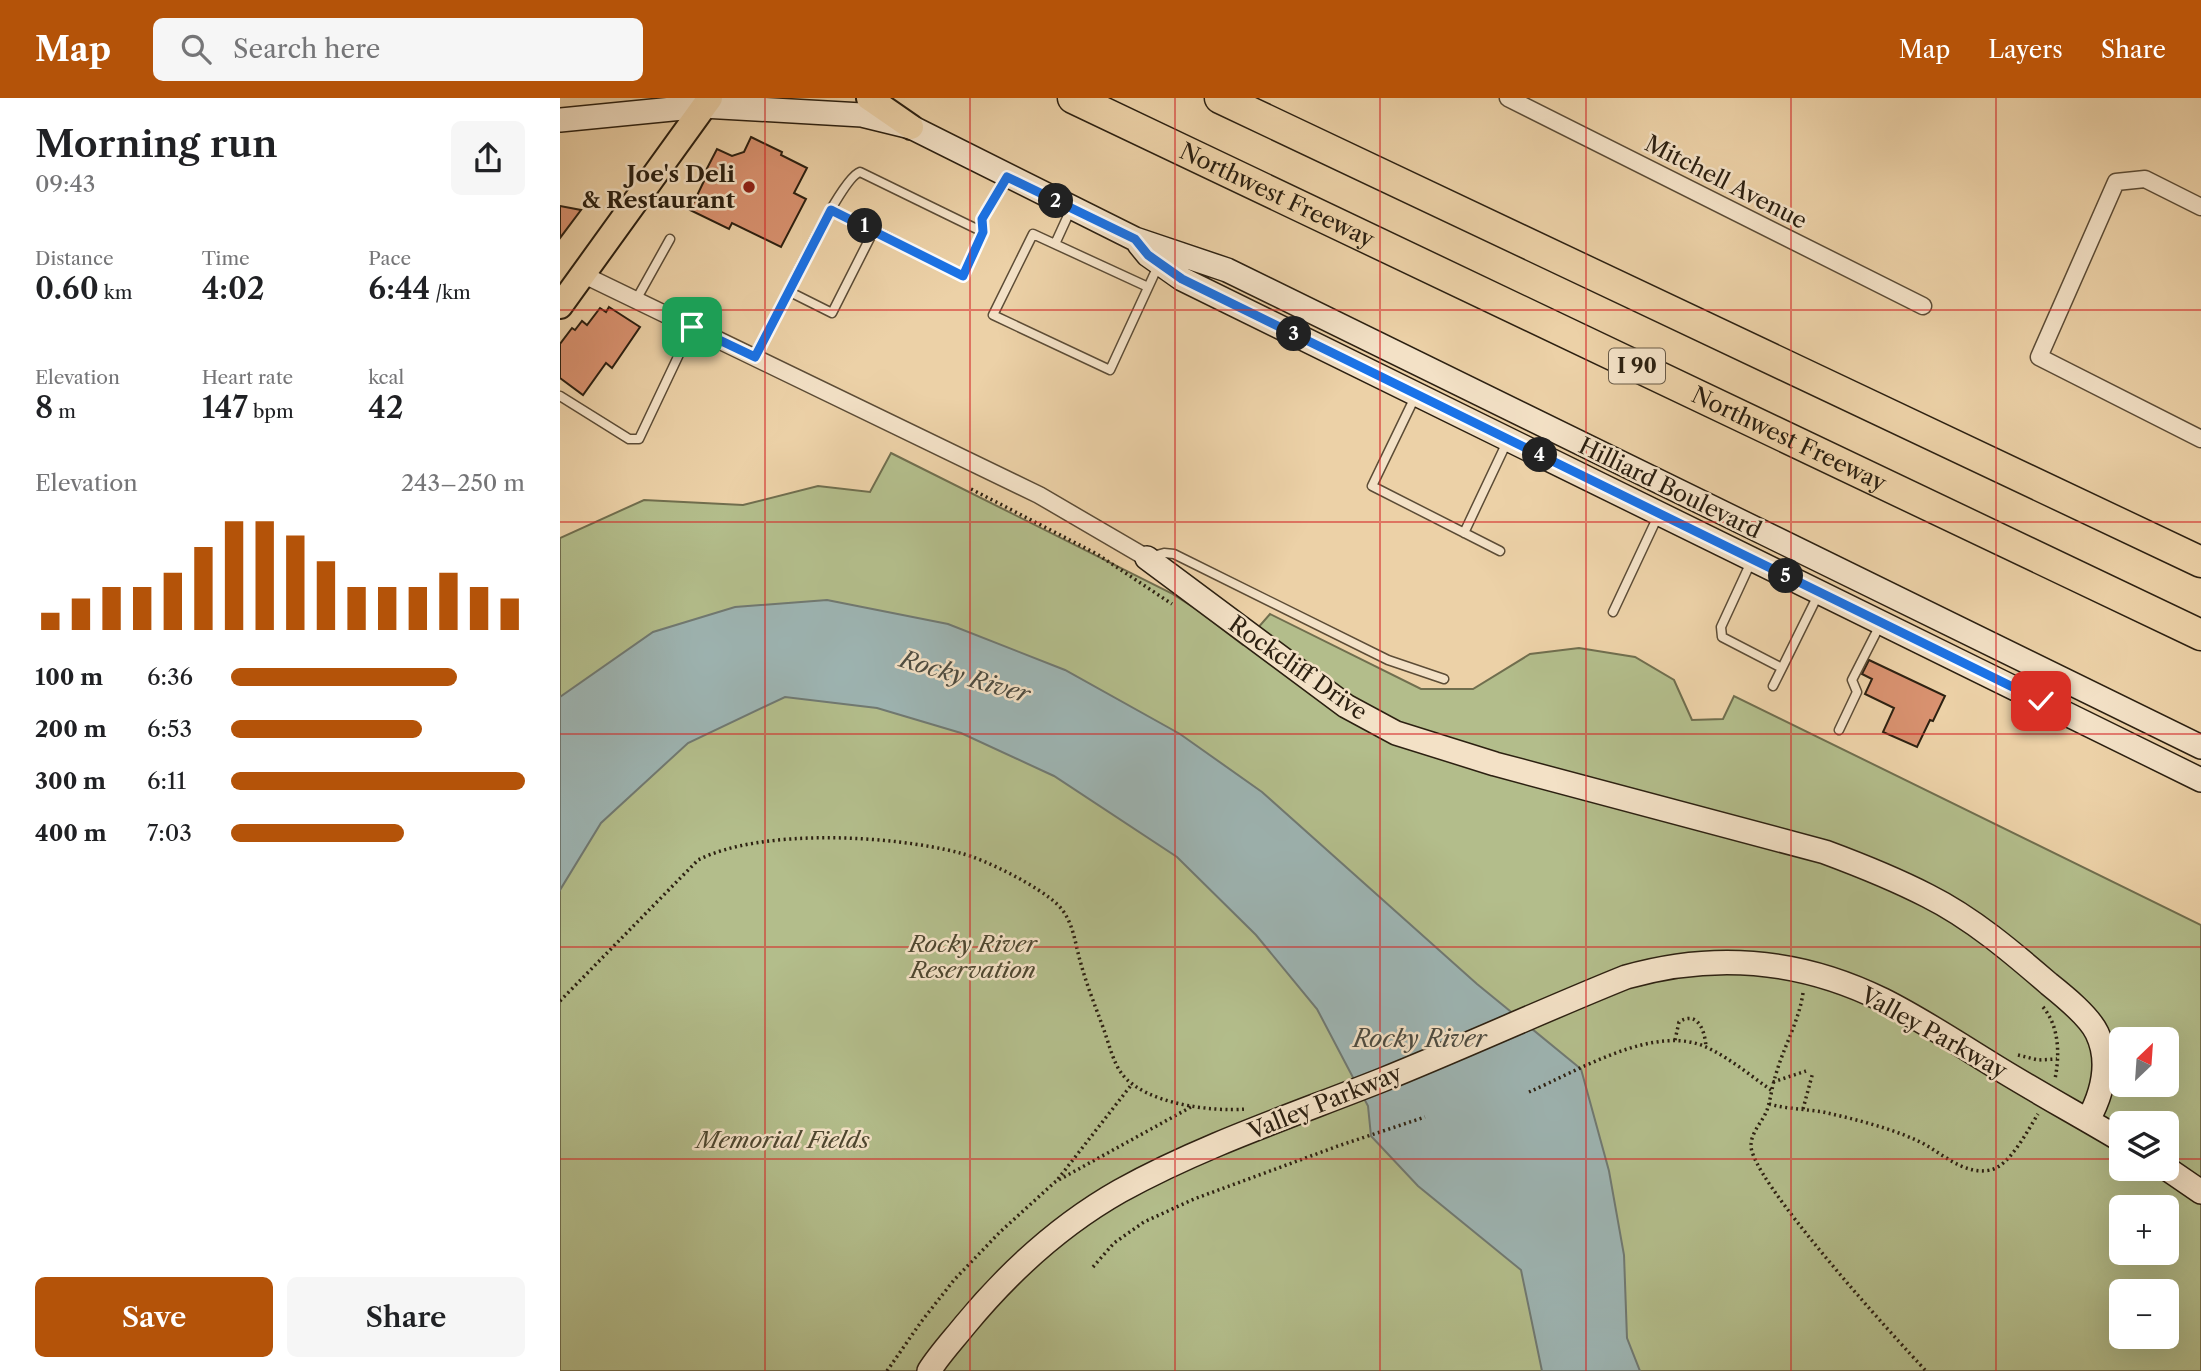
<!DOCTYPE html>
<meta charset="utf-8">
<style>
body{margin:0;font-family:"Libre Caslon Text",serif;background:#f6f6f6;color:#202124;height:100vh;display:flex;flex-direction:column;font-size:26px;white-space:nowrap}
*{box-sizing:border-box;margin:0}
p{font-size:23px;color:#757577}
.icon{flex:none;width:38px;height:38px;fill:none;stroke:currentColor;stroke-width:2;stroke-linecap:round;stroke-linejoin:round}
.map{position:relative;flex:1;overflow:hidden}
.drawer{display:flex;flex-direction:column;background:#fff;width:560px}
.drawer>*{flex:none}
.needle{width:46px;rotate:25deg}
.buttons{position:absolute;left:1549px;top:929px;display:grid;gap:14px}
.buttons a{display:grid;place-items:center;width:70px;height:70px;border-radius:10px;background:#fff;box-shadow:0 7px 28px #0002;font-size:35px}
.pin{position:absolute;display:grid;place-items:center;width:60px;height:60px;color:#fff;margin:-30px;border-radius:14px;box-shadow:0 4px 10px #0006}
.km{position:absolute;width:35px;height:35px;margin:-18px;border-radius:50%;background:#222;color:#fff;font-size:19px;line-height:35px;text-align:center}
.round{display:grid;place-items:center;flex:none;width:74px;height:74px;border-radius:10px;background:#f6f6f6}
.headline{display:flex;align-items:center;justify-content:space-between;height:119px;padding:0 35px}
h1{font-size:38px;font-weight:600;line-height:52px}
.metrics{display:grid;grid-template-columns:repeat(3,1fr);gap:10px;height:119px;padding:7px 35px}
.metrics div{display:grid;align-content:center}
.metrics b{font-size:30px;font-weight:600}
.metrics small{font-size:19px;font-weight:400}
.metrics p{font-size:19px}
.chart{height:196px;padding:14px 35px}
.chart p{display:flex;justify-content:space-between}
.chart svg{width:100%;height:126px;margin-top:7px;stroke:#b45309;stroke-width:6}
.cta{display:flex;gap:14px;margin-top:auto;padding:14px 35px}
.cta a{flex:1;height:80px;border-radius:10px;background:#b45309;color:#fff;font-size:28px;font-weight:600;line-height:80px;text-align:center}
.cta a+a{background:#f6f6f6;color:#202124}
ul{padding:0 35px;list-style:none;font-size:23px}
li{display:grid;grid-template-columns:112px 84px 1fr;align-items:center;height:52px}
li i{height:18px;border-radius:9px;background:#b45309}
header{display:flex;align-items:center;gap:42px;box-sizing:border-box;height:98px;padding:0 35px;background:#b45309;color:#fff}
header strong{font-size:33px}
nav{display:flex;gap:38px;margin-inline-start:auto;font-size:24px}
.search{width:490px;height:63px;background:#f6f6f6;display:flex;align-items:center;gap:18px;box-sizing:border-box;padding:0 24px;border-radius:10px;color:#757577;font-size:26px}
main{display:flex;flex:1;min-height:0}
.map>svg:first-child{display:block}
.green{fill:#b3bd8b;stroke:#706e4e;stroke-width:2;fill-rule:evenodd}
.water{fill:#9db4b2;stroke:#707972;stroke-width:2}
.building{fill:#d99270;stroke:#2c2011;stroke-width:2}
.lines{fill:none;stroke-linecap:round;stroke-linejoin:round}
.lane-casing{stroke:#5c4c36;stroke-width:11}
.street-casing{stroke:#5c4c36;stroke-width:19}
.secondary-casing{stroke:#2c2011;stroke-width:26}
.primary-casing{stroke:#2c2011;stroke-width:28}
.highway-casing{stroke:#2c2011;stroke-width:33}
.path{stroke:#2c2011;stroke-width:3.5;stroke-dasharray:2 3.5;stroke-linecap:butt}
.lane{stroke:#f3e1c6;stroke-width:8}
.street{stroke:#f3e1c6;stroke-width:16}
.secondary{stroke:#f3e1c6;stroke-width:23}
.primary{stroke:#ecd1a7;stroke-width:24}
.highway{stroke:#ecd1a7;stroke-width:30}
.route-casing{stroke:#fff;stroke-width:14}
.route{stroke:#1a73e8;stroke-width:9}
.grid{fill:none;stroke:#d62828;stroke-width:2;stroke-opacity:0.55}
.poi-dot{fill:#8f2418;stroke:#f3e1c6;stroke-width:2.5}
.labels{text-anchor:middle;stroke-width:5;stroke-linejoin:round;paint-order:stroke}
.shield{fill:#f3e1c6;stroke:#685a47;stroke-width:2}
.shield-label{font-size:21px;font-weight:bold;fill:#2c2011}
.poi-label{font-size:23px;font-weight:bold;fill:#2c2011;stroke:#f3e1c6;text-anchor:end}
.street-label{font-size:23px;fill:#2c2011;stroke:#f3e1c6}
.park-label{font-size:23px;font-style:italic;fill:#4e4730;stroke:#f3e1c6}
.water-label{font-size:24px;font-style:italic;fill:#4e4c41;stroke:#f3e1c6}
</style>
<header>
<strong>Map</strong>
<div class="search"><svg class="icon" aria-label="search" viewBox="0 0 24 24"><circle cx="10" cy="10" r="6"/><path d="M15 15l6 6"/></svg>Search here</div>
<nav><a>Map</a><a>Layers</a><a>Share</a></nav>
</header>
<main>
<section class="drawer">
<div class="headline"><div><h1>Morning run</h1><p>09:43</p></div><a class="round"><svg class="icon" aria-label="share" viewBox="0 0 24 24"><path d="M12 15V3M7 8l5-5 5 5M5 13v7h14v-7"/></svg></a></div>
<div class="metrics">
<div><p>Distance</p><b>0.60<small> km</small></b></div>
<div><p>Time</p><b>4:02</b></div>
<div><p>Pace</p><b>6:44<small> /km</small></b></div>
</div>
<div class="metrics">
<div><p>Elevation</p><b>8<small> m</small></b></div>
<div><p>Heart rate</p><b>147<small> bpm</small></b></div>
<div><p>kcal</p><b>42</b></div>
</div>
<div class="chart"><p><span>Elevation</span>243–250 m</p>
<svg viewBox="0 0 160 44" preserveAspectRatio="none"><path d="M5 44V38M15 44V33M25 44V29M35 44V29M45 44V24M55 44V15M65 44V6M75 44V6M85 44V11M95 44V20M105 44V29M115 44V29M125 44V29M135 44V24M145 44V29M155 44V33"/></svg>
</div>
<ul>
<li><b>100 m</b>6:36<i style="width:77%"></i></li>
<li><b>200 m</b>6:53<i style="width:65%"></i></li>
<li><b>300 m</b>6:11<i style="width:100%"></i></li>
<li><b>400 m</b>7:03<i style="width:59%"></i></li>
</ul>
<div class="cta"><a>Save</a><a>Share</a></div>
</section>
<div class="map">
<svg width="1641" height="1273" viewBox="0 0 1641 1273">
<rect width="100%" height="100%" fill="#ecd1a7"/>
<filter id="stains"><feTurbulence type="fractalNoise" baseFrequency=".00286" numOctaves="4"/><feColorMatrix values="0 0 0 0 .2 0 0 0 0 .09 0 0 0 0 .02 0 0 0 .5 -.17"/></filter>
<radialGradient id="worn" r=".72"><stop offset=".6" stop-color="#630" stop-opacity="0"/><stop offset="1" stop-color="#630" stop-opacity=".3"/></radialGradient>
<path class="green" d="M331 355 611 495 636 511 683 547 710 516 861 591H913L970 556 1019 550 1075 559 1114 582 1132 622 1163 621 1174 598 1641 827V1273H0V440L84 402 183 407 258 388 310 394ZM1561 942H1606V987H1561ZM1561 1026H1606V1071H1561ZM1561 1110H1606V1155H1561ZM1561 1194H1606V1239H1561Z"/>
<path class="water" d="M267 502 388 526 505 572 620 636 702 694 917 886 1021 971 1049 1073 1064 1157 1067 1240 1080 1273H982L961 1172 858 1088 811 1038 808 1008 757 911 696 837 617 759 494 678 401 635 317 610 225 599 128 645 41 725 0 792V599L93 534 175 509Z"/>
<path class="building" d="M191 39 222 54 221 57 247 70 234 95 246 101 221 149 172 125 169 131 130 112 144 83 141 82 157 51 172 58 184 54Z
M0 108 21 112 0 140Z
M49 209 80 229 52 270 46 265 23 297 0 280V246L12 230 15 232 22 223 27 227 40 210 46 214Z
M1309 562 1385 598 1373 623 1370 622 1357 649 1323 634 1334 610 1305 596 1312 581 1302 576Z"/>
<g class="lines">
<g class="lane-casing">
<path id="lane" d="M271 112 314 132
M423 134 300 74C283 79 239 172 228 193L272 215 314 132 403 178 423 134 422 121 447 79
M495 146 511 111
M588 189 473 136 433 217 550 272 598 168
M76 202 110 141
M195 259 228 193
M0 298 69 341H79L132 229
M855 299 812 388 940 453
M904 435 947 344
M593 458 604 455 614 456 828 562 884 581
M1191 464 1161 529 1162 539 1222 570 1259 495
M1053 514 1098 418
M1213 588 1222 570
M1279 632 1297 594 1292 582 1320 527"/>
</g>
<g class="street-casing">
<path id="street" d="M948 0 1363 208
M1641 109 1585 81 1556 84 1479 259 1641 341
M24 177 479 397 587 460"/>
</g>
<g class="secondary-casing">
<path id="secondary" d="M0 22 143 8 302 17 351 29 575 141 667 172 1641 649
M579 146 588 157 622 181 1641 682
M587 460 786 608 836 635 935 666 1265 754C1300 767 1335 781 1368 798 1412 820 1452 854 1489 886 1504 898 1529 918 1537 935 1551 964 1542 996 1528 1022
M1606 1070 1641 1094
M369 1273C379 1257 393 1242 405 1227 448 1175 500 1127 560 1093 643 1047 734 1017 822 982 904 949 984 912 1066 879 1154 854 1240 861 1323 902 1361 921 1397 945 1433 967 1475 993 1519 1017 1561 1042"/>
</g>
<g class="primary-casing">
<path id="primary" d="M309 0 351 29
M0 208 150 0"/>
</g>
<g class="highway-casing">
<g id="highway">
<path id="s1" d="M513 0 1641 537"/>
<path d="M660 0 1641 464"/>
</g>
</g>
<path class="path" d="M411 391 537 456 612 506
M1243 895C1239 923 1224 948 1216 976 1212 988 1211 1000 1207 1012 1203 1023 1192 1033 1191 1046 1187 1078 1337 1242 1366 1273
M0 903 138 762C201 730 332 737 400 755 425 761 480 789 498 807 514 823 515 847 521 866 527 888 536 910 544 932 549 946 553 964 562 976 585 1006 652 1014 686 1011
M1483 909C1499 928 1500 956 1495 981
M1115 942 1119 924C1138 912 1145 933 1146 949
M1458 957 1478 962 1497 961
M1213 984 1246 973
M969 994C1018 973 1096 924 1148 950 1171 961 1191 978 1211 992
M1209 1006C1227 1011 1245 1011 1263 1014 1294 1021 1327 1029 1356 1042 1379 1052 1403 1078 1430 1072 1449 1069 1468 1032 1478 1016
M1243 1011 1253 974
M498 1081 572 986
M533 1169 554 1145 584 1124 634 1101 778 1048 865 1019
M327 1273 361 1224 394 1182 440 1134 495 1084 631 1009"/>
<use href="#lane" class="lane"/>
<use href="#street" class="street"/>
<use href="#secondary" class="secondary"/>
<use href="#primary" class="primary"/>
<use href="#highway" class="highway"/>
</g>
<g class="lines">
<g class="route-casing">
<path id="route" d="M132 229 195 259 271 112 403 178 423 134 422 121 447 79 575 141 588 157 622 181 1481 603"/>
</g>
<use href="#route" class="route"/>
</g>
<path class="grid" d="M205 0V1273M410 0V1273M615 0V1273M820 0V1273M1026 0V1273M1231 0V1273M1436 0V1273M0 212H1641M0 424H1641M0 636H1641M0 849H1641M0 1061H1561M1606 1061H1641"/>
<circle class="poi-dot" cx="189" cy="89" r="7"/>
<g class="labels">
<rect class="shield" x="1049" y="250.5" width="56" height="35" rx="5"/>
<g class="shield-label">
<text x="1077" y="275">I 90</text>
</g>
<g class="poi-label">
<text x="175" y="84">Joe's Deli<tspan x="175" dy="26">&amp; Restaurant</tspan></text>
</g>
<g class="street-label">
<text transform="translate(1166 84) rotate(27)" y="8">Mitchell Avenue</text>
<text dy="8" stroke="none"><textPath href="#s1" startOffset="226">Northwest Freeway</textPath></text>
<text dy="8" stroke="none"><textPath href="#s1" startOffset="793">Northwest Freeway</textPath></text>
<text transform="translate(1110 390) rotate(26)" y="8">Hilliard Boulevard</text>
<text transform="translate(738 570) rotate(35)" y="8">Rockcliff Drive</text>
<text transform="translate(1374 935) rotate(29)" y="8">Valley Parkway</text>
<text transform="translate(765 1004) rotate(-22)" y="8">Valley Parkway</text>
</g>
<g class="park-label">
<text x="413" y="854">Rocky River<tspan x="413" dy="26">Reservation</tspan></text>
<text x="223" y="1050">Memorial Fields</text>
</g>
<g class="water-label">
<text transform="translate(405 579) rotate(16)" y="8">Rocky River</text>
<text x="860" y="949">Rocky River</text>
</g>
</g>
<rect width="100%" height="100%" filter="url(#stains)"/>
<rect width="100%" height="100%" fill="url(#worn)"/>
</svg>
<div class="buttons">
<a><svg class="needle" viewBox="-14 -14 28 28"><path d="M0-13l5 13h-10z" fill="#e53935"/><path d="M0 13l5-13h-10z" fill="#757577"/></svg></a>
<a><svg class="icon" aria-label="layers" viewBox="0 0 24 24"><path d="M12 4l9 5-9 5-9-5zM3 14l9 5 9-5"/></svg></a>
<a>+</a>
<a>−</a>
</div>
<div class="pin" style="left:132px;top:229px;background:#1e9e55"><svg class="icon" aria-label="arrive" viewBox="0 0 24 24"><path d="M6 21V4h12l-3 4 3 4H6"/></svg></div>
<div class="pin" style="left:1481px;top:603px;background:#d93025"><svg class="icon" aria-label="check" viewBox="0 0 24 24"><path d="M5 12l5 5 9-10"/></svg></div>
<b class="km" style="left:305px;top:128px">1</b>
<b class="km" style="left:496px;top:103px">2</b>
<b class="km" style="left:734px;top:236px">3</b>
<b class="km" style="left:980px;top:357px">4</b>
<b class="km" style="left:1226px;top:478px">5</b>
</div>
</main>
